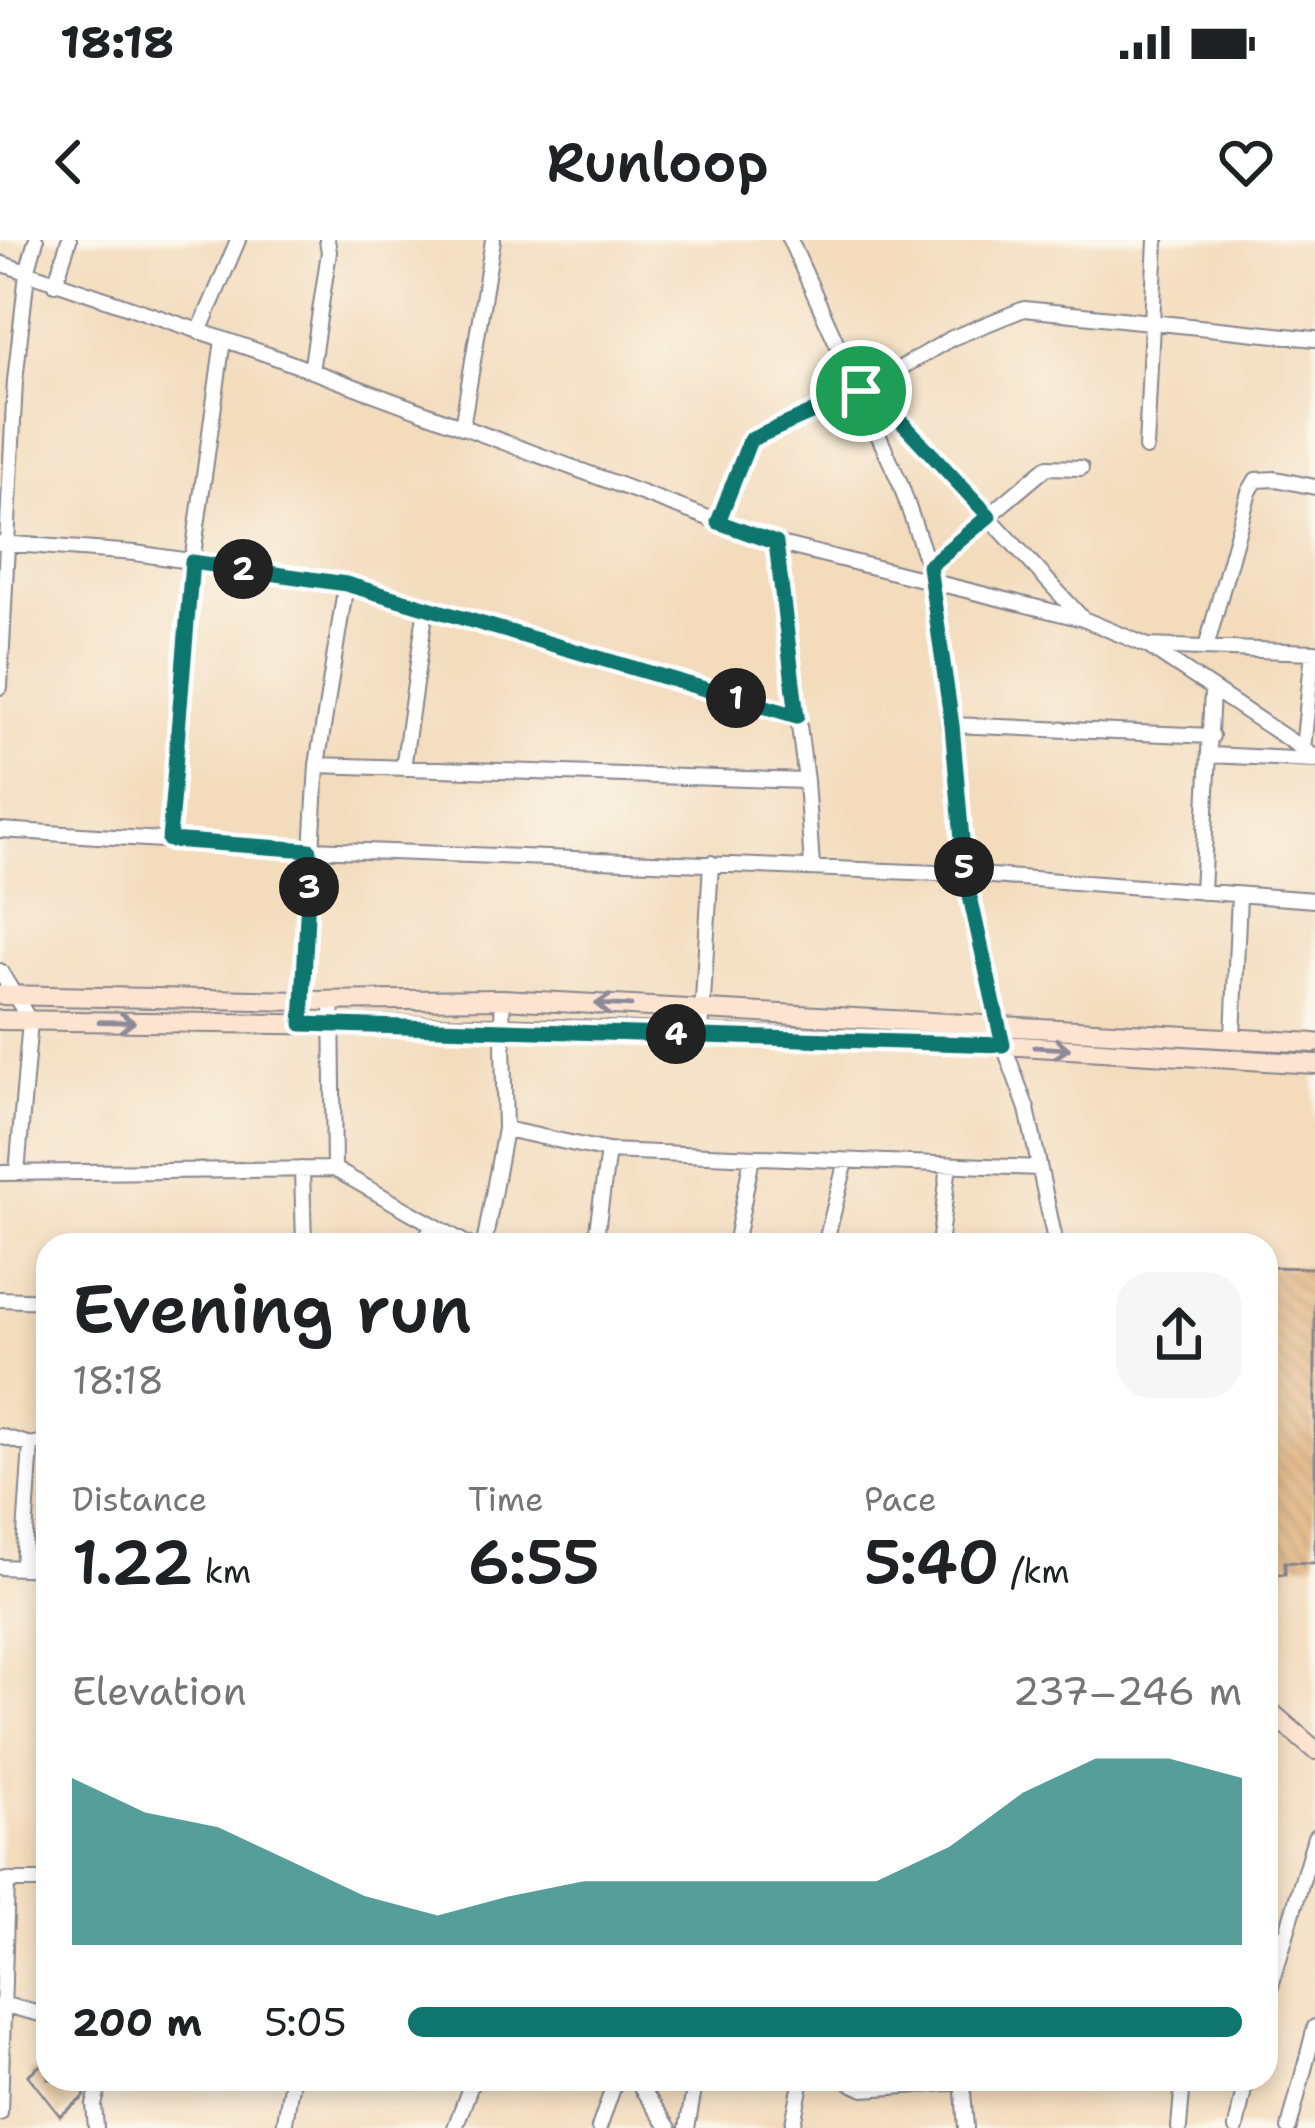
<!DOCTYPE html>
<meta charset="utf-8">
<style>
body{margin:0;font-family:"Shantell Sans",sans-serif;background:#f6f6f6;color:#202124;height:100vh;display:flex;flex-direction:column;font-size:45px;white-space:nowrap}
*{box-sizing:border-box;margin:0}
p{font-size:39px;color:#757577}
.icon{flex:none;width:66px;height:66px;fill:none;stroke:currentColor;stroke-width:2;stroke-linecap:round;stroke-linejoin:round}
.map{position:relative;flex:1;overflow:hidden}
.drawer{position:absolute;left:36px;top:993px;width:1242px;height:858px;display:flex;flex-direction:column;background:#fff;border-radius:36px;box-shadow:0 6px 18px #0003}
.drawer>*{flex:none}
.pin{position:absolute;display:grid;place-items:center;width:102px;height:102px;color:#fff;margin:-51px;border:6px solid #fff;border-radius:50%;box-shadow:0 3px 12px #0007}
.km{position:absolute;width:60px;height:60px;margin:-30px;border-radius:50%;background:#222;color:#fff;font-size:33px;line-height:60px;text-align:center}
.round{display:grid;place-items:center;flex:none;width:126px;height:126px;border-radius:36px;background:#f6f6f6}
.overview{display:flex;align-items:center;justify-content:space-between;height:204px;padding:0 36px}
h1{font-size:66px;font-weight:600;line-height:90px}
.stats{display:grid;grid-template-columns:repeat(3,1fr);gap:18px;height:204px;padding:12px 36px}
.stats div{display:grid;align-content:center}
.stats b{font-size:60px;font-weight:600}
.stats small{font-size:33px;font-weight:400}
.stats p{font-size:33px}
.chart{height:336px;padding:24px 36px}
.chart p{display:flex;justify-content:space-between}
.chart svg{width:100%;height:216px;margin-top:12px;fill:#0f766e;opacity:.7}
ul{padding:0 36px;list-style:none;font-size:39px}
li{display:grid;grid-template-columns:192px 144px 1fr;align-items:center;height:90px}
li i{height:30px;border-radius:15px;background:#0f766e}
.status{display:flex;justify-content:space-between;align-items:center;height:84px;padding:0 60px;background:#fff;direction:ltr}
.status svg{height:33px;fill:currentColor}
header{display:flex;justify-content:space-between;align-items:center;height:156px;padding:0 36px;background:#fff;font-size:54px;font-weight:600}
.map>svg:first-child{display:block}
.building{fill:url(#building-back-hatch)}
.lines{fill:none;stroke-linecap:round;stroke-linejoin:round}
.street-casing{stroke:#87858d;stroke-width:18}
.secondary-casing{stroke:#87858d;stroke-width:22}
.street{stroke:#fff;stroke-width:14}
.secondary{stroke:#fde4d1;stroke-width:18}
.oneway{stroke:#8c8a98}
.route-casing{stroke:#fff;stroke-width:24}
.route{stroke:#0f766e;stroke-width:15}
</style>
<div class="status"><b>18:18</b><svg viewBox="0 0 49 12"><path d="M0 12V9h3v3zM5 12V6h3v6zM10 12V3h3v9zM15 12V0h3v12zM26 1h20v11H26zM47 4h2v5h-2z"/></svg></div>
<header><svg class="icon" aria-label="back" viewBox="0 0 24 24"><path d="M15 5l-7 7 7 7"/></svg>Runloop<svg class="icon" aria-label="heart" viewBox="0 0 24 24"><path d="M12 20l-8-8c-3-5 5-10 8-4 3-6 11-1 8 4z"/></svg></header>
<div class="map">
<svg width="1315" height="1888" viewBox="0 0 1315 1888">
<defs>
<pattern id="building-back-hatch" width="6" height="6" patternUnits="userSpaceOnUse" patternTransform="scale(3)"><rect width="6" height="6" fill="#e1b380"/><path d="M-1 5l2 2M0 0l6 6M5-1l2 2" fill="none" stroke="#c09a71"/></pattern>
</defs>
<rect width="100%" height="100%" fill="#fbf7ec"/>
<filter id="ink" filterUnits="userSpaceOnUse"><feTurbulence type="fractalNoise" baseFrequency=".00833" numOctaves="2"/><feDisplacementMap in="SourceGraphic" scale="24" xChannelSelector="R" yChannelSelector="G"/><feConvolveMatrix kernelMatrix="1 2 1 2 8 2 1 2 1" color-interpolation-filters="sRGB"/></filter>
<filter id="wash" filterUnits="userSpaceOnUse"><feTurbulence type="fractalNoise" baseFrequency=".004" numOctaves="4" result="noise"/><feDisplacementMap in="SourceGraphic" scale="48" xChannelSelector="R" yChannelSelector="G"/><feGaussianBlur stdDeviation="2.7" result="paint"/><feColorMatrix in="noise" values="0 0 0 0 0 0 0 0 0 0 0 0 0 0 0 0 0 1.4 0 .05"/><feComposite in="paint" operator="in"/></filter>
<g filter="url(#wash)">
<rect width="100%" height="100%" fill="#f3dbbc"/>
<g id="blocks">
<path class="building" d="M1266 1027 1315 1028V1323L1285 1322V1334H1266Z
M48 1819V1839H86L88 1843 84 1857 60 1876 28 1835Z"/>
</g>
</g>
<g filter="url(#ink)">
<use href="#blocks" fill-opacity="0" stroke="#87858d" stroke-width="3"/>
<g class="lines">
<g class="street-casing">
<path id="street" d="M790 0 900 243 934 342 965 634 996 784 1027 869 1056 1005
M0 23 269 115 776 303 1083 379 1148 406 1315 517
M55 44 69 0
M199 92 238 0
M311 131 329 12 327 0
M861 151 883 162 1082 378
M462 187 493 0
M1146 208 1156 0
M717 282 750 199 861 151 952 98 1024 69 1315 99
M0 303 135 313 346 344 797 476
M776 303 806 541 812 626
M929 326 1047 227 1081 228
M1148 406 1315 412
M1206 408 1249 252 1256 240 1276 239 1315 247
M0 447 15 141 27 33 36 0
M952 485 1212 496
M1303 509 1313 412
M1210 515 1315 520
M317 525 806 541
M403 528 426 367
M0 590 311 609 965 634 1315 660
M169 600 192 322 223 100
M1202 652 1212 451
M0 731 30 781 17 933
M302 784 317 525 346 344
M701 795 711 623
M1233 797 1239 655
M505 889 608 911 1039 928
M302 929 304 1005
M334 929 469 1005
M0 933 334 929 332 760
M422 1005 433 985
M484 1005 505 889 502 759
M595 1005 608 911
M735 1005 752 917
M825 1005 846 921
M939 1005 949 925
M0 1059 48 1061
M0 1196 31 1205 48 1201
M23 1326 31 1205
M0 1327 48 1329
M1266 1507 1274 1476
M0 1641H48
M1266 1693 1285 1698
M1266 1763 1315 1597
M1 1764 48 1776
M635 1839 669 1888
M852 1839 851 1843 864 1849 1004 1839
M962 1839 966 1888
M0 1873 7 1640
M96 1888 94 1865 101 1839
M284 1888 292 1839
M455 1888 473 1839
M599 1888 616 1839
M687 1888 696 1839
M792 1888 802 1839
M1179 1888 1183 1839
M1236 1888 1246 1839
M1289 1888 1315 1787"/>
</g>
<g class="secondary-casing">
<path id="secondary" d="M0 755 304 761 502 759 1315 803
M0 780 499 787 1003 805 1315 824
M1266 1468 1315 1510"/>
</g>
<use href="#street" class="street"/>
<use href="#secondary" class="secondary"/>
</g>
<defs><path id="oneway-shaft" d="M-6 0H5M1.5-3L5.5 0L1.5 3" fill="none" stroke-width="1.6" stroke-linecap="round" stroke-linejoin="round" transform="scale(3)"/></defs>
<g class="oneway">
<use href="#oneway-shaft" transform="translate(613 765) rotate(-177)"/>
<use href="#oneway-shaft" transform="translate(117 782) rotate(1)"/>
<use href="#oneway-shaft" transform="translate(1052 808) rotate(3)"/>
</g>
</g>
<g class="lines" filter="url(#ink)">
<g class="route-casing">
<path id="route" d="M861 151 883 162 989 276 929 326 952 485 965 634 1003 805 302 784 310 610 169 600 192 322 346 344 797 476 776 303 718 282 750 200Z"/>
</g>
<use href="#route" class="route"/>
</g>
</svg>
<div class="pin" style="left:861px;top:151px;background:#1e9e55"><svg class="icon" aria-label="arrive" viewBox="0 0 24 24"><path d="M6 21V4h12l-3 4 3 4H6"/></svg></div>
<b class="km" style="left:736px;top:458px">1</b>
<b class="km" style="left:243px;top:329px">2</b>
<b class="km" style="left:309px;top:647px">3</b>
<b class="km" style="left:676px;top:794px">4</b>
<b class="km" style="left:964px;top:627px">5</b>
<section class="drawer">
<div class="overview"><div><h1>Evening run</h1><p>18:18</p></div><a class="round"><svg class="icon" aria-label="share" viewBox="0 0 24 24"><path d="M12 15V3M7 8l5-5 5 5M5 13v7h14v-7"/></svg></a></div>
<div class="stats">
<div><p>Distance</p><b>1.22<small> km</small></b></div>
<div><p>Time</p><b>6:55</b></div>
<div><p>Pace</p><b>5:40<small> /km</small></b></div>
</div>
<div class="chart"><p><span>Elevation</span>237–246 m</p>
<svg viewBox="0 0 160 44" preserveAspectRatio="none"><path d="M0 44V10L10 17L20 20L30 27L40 34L50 38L60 34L70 31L80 31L90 31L100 31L110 31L120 24L130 13L140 6L150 6L160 10V44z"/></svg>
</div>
<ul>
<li><b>200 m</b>5:05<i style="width:100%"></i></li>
</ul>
</section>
</div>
